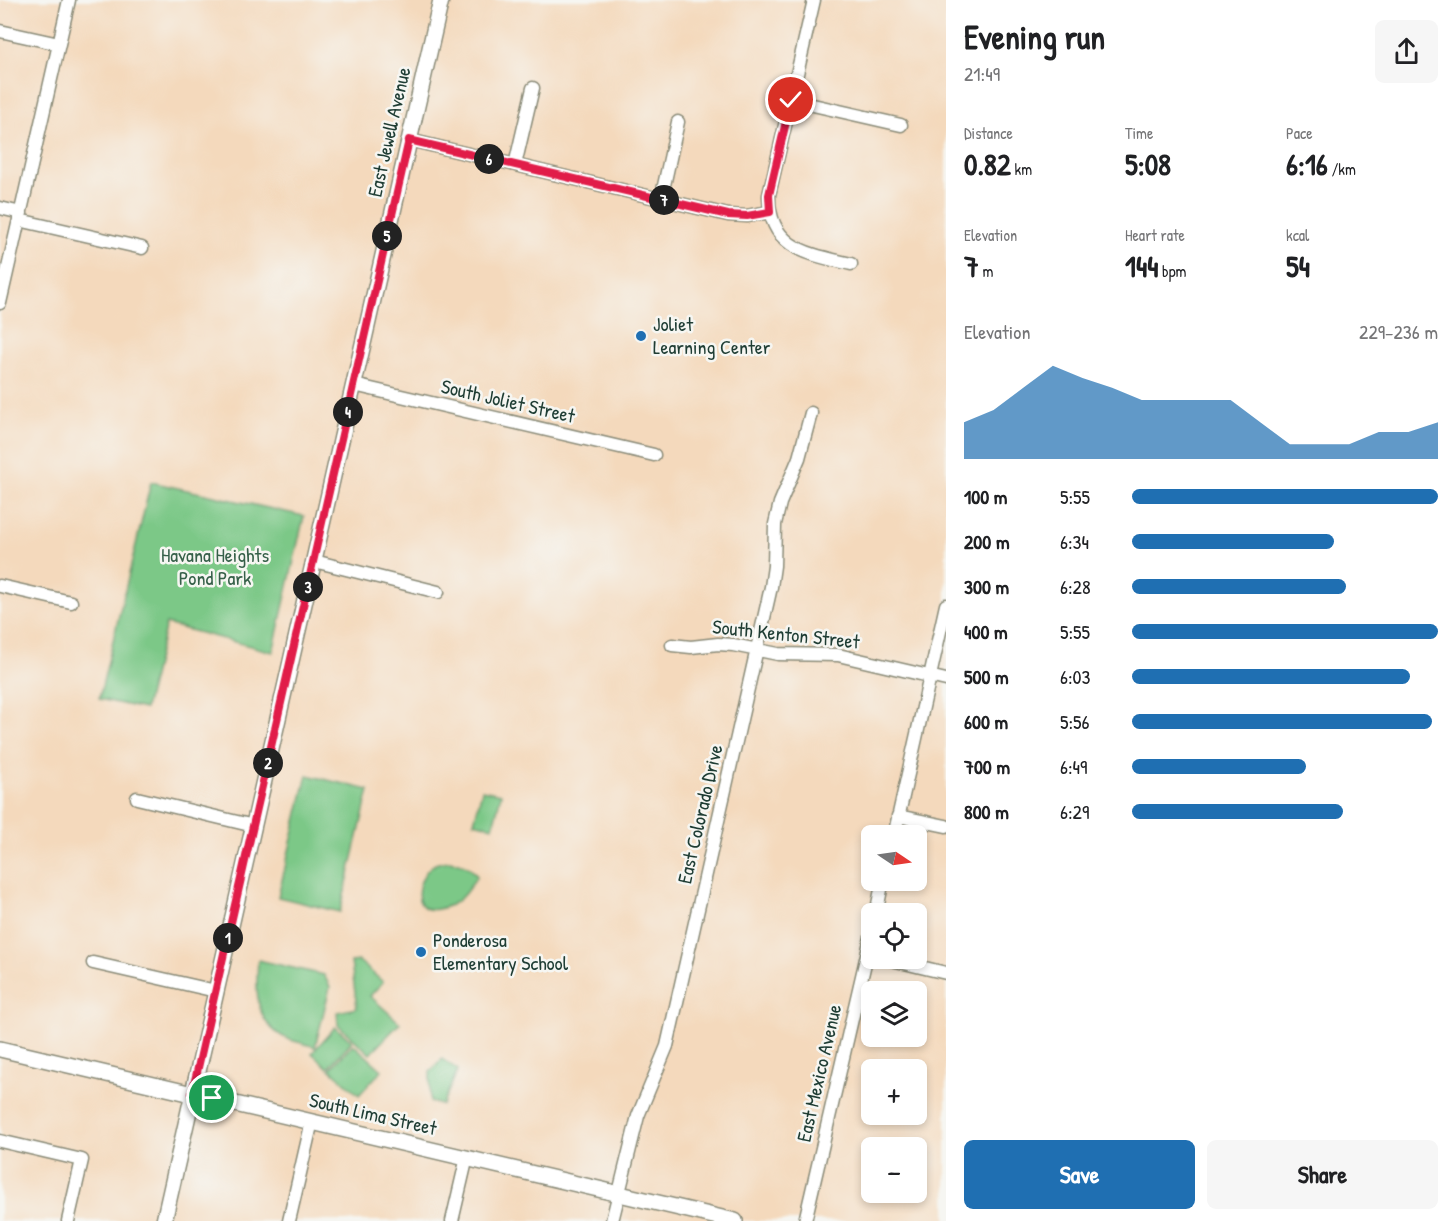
<!DOCTYPE html>
<meta charset="utf-8">
<style>
body{margin:0;font-family:"Patrick Hand",sans-serif;background:#f6f6f6;color:#202124;height:100vh;display:flex;flex-direction:column;font-size:22px;white-space:nowrap}
*{box-sizing:border-box;margin:0}
p{font-size:20px;color:#757577}
.icon{flex:none;width:33px;height:33px;fill:none;stroke:currentColor;stroke-width:2;stroke-linecap:round;stroke-linejoin:round}
.map{position:relative;flex:1;overflow:hidden}
.sheet{display:flex;flex-direction:column;background:#fff;width:510px}
.sheet>*{flex:none}
.needle{width:39px;rotate:103deg}
.fabs{position:absolute;left:861px;top:825px;display:grid;gap:12px}
.fabs a{display:grid;place-items:center;width:66px;height:66px;border-radius:9px;background:#fff;box-shadow:0 3px 9px #0003;font-size:30px}
.pin{position:absolute;display:grid;place-items:center;width:51px;height:51px;color:#fff;margin:-26px;border:3px solid #fff;border-radius:50%;box-shadow:0 2px 6px #0007}
.km{position:absolute;width:30px;height:30px;margin:-15px;border-radius:50%;background:#222;color:#fff;font-size:16px;line-height:30px;text-align:center}
.round{display:grid;place-items:center;flex:none;width:63px;height:63px;border-radius:9px;background:#f6f6f6}
.headline{display:flex;align-items:center;justify-content:space-between;height:102px;padding:0 18px}
h1{font-size:33px;font-weight:700;line-height:45px}
.stats{display:grid;grid-template-columns:repeat(3,1fr);gap:9px;height:102px;padding:6px 18px}
.stats div{display:grid;align-content:center}
.stats b{font-size:30px;font-weight:700}
.stats small{font-size:16px;font-weight:400}
.stats p{font-size:16px}
.chart{height:168px;padding:12px 18px}
.chart p{display:flex;justify-content:space-between}
.chart svg{width:100%;height:108px;margin-top:6px;fill:#1f6fb2;opacity:.7}
.primary-button{display:flex;gap:12px;margin-top:auto;padding:12px 18px}
.primary-button a{flex:1;height:69px;border-radius:9px;background:#1f6fb2;color:#fff;font-size:24px;font-weight:700;line-height:69px;text-align:center}
.primary-button a+a{background:#f6f6f6;color:#202124}
ul{padding:0 18px;list-style:none;font-size:20px}
li{display:grid;grid-template-columns:96px 72px 1fr;align-items:center;height:45px}
li i{height:15px;border-radius:8px;background:#1f6fb2}
main{display:flex;flex:1;min-height:0}
.map>svg:first-child{display:block}
.green{fill:#7bc887;stroke:#4d825e;stroke-width:1.5}
.lines{fill:none;stroke-linecap:round;stroke-linejoin:round}
.minor-casing{stroke:#8a8b78;stroke-width:15}
.tertiary-casing{stroke:#8a8b78;stroke-width:18}
.minor{stroke:#fff;stroke-width:12}
.tertiary{stroke:#fff;stroke-width:15}
.route-casing{stroke:#fff;stroke-width:12}
.route{stroke:#e11d48;stroke-width:8}
.poi-dot{fill:#1f6fb2;stroke:#f6f6f2;stroke-width:2}
.labels{text-anchor:middle;stroke-width:5;stroke-linejoin:round;paint-order:stroke}
.street-label{font-size:20px;fill:#1f3d34;stroke:#f6f6f2}
.poi-label{font-size:20px;fill:#1f3d34;stroke:#f6f6f2;text-anchor:start}
.park-label{font-size:20px;fill:#366049;stroke:#f6f6f2}
</style>
<main>
<div class="map">
<svg width="946" height="1221" viewBox="0 0 946 1221">
<rect width="100%" height="100%" fill="#f6f6f2"/>
<filter id="ink" filterUnits="userSpaceOnUse"><feTurbulence type="fractalNoise" baseFrequency=".0167" numOctaves="2"/><feDisplacementMap in="SourceGraphic" scale="12" xChannelSelector="R" yChannelSelector="G"/><feConvolveMatrix kernelMatrix="1 2 1 2 8 2 1 2 1" color-interpolation-filters="sRGB"/></filter>
<filter id="wash" filterUnits="userSpaceOnUse"><feTurbulence type="fractalNoise" baseFrequency=".008" numOctaves="4" result="noise"/><feDisplacementMap in="SourceGraphic" scale="24" xChannelSelector="R" yChannelSelector="G"/><feGaussianBlur stdDeviation="1.35" result="paint"/><feColorMatrix in="noise" values="0 0 0 0 0 0 0 0 0 0 0 0 0 0 0 0 0 1.4 0 .05"/><feComposite in="paint" operator="in"/></filter>
<g filter="url(#wash)">
<rect width="100%" height="100%" fill="#f4d9bc"/>
<path class="green" d="M151 482 304 516 273 652 166 624 145 709 99 699Z
M307 775 369 790 340 912 278 897Z
M482 790 501 794 493 827 474 822Z
M450 861C462 863 470 866 477 876 472 884 465 896 456 902 448 907 428 915 421 904 414 893 422 873 432 866 437 862 444 862 450 861Z
M258 960 324 975 330 987 315 1047C306 1044 296 1042 288 1039 253 1024 256 990 258 960Z
M359 961 383 982 370 996 400 1023 370 1054 338 1025 337 1012 357 1008 351 962Z
M335 1027 352 1041 328 1068 312 1053Z
M353 1044 382 1070 359 1095 330 1069Z
M442 1059 458 1070 442 1105 430 1102V1072Z"/>
</g>
<g filter="url(#ink)">
<g class="lines">
<g class="minor-casing">
<path id="minor" d="M814 0 769 195C768 249 809 254 851 264
M0 31 59 44
M791 100 901 125
M409 140 728 215 747 216 770 212
M515 165 533 88
M661 199 678 122
M0 208 21 213
M19 220 142 248
M0 303 69 0
M354 385 654 455
M314 561 438 592
M0 586 71 602
M672 645 691 647 718 644 733 645 778 654 838 655 946 680
M137 798 254 826
M898 816 946 826
M894 836 946 605
M876 914 883 880
M883 958 946 973
M93 963 216 991
M0 1141 82 1160 68 1221
M289 1221 312 1121
M452 1221 467 1157
M612 1221 638 1116 667 1046 771 587 774 566 775 524 780 503 799 458 811 413
M805 1221 872 933"/>
</g>
<g class="tertiary-casing">
<path id="tertiary" d="M0 1049 735 1221
M164 1221 441 0"/>
</g>
<use href="#minor" class="minor"/>
<use href="#tertiary" class="tertiary"/>
</g>
</g>
<g class="lines" filter="url(#ink)">
<g class="route-casing">
<path id="route" d="M212 1098 192 1094 409 140 728 215 747 216 770 212 769 195 791 100"/>
</g>
<use href="#route" class="route"/>
</g>
<g class="poi-dot">
<circle cx="641" cy="336" r="6"/>
<circle cx="421" cy="952" r="6"/>
</g>
<g class="labels">
<g class="street-label">
<text transform="translate(389 132) rotate(-77)" y="7">East Jewell Avenue</text>
<text transform="translate(508 401) rotate(13)" y="7">South Joliet Street</text>
<text transform="translate(786 634) rotate(6)" y="7">South Kenton Street</text>
<text transform="translate(700 814) rotate(-77)" y="7">East Colorado Drive</text>
<text transform="translate(819 1073) rotate(-77)" y="7">East Mexico Avenue</text>
<text transform="translate(373 1114) rotate(13)" y="7">South Lima Street</text>
</g>
<g class="poi-label">
<text x="653" y="331">Joliet<tspan x="653" dy="23">Learning Center</tspan></text>
<text x="433" y="947">Ponderosa<tspan x="433" dy="23">Elementary School</tspan></text>
</g>
<g class="park-label">
<text x="215" y="562">Havana Heights<tspan x="215" dy="23">Pond Park</tspan></text>
</g>
</g>
</svg>
<div class="fabs">
<a><svg class="needle" viewBox="-14 -14 28 28"><path d="M0-13l5 13h-10z" fill="#e53935"/><path d="M0 13l5-13h-10z" fill="#757577"/></svg></a>
<a><svg class="icon" aria-label="locate" viewBox="0 0 24 24"><circle cx="12" cy="12" r="6"/><path d="M12 2v4M12 18v4M2 12h4M18 12h4"/></svg></a>
<a><svg class="icon" aria-label="layers" viewBox="0 0 24 24"><path d="M12 4l9 5-9 5-9-5zM3 14l9 5 9-5"/></svg></a>
<a>+</a>
<a>−</a>
</div>
<div class="pin" style="left:212px;top:1098px;background:#1e9e55"><svg class="icon" aria-label="arrive" viewBox="0 0 24 24"><path d="M6 21V4h12l-3 4 3 4H6"/></svg></div>
<div class="pin" style="left:791px;top:100px;background:#d93025"><svg class="icon" aria-label="check" viewBox="0 0 24 24"><path d="M5 12l5 5 9-10"/></svg></div>
<b class="km" style="left:228px;top:938px">1</b>
<b class="km" style="left:268px;top:763px">2</b>
<b class="km" style="left:308px;top:587px">3</b>
<b class="km" style="left:348px;top:412px">4</b>
<b class="km" style="left:387px;top:236px">5</b>
<b class="km" style="left:489px;top:159px">6</b>
<b class="km" style="left:664px;top:200px">7</b>
</div>
<section class="sheet">
<div class="headline"><div><h1>Evening run</h1><p>21:49</p></div><a class="round"><svg class="icon" aria-label="share" viewBox="0 0 24 24"><path d="M12 15V3M7 8l5-5 5 5M5 13v7h14v-7"/></svg></a></div>
<div class="stats">
<div><p>Distance</p><b>0.82<small> km</small></b></div>
<div><p>Time</p><b>5:08</b></div>
<div><p>Pace</p><b>6:16<small> /km</small></b></div>
</div>
<div class="stats">
<div><p>Elevation</p><b>7<small> m</small></b></div>
<div><p>Heart rate</p><b>144<small> bpm</small></b></div>
<div><p>kcal</p><b>54</b></div>
</div>
<div class="chart"><p><span>Elevation</span>229–236 m</p>
<svg viewBox="0 0 160 44" preserveAspectRatio="none"><path d="M0 44V29L10 24L20 15L30 6L40 11L50 15L60 20L70 20L80 20L90 20L100 29L110 38L120 38L130 38L140 33L150 33L160 29V44z"/></svg>
</div>
<ul>
<li><b>100 m</b>5:55<i style="width:100%"></i></li>
<li><b>200 m</b>6:34<i style="width:66%"></i></li>
<li><b>300 m</b>6:28<i style="width:70%"></i></li>
<li><b>400 m</b>5:55<i style="width:100%"></i></li>
<li><b>500 m</b>6:03<i style="width:91%"></i></li>
<li><b>600 m</b>5:56<i style="width:98%"></i></li>
<li><b>700 m</b>6:49<i style="width:57%"></i></li>
<li><b>800 m</b>6:29<i style="width:69%"></i></li>
</ul>
<div class="primary-button"><a>Save</a><a>Share</a></div>
</section>
</main>
